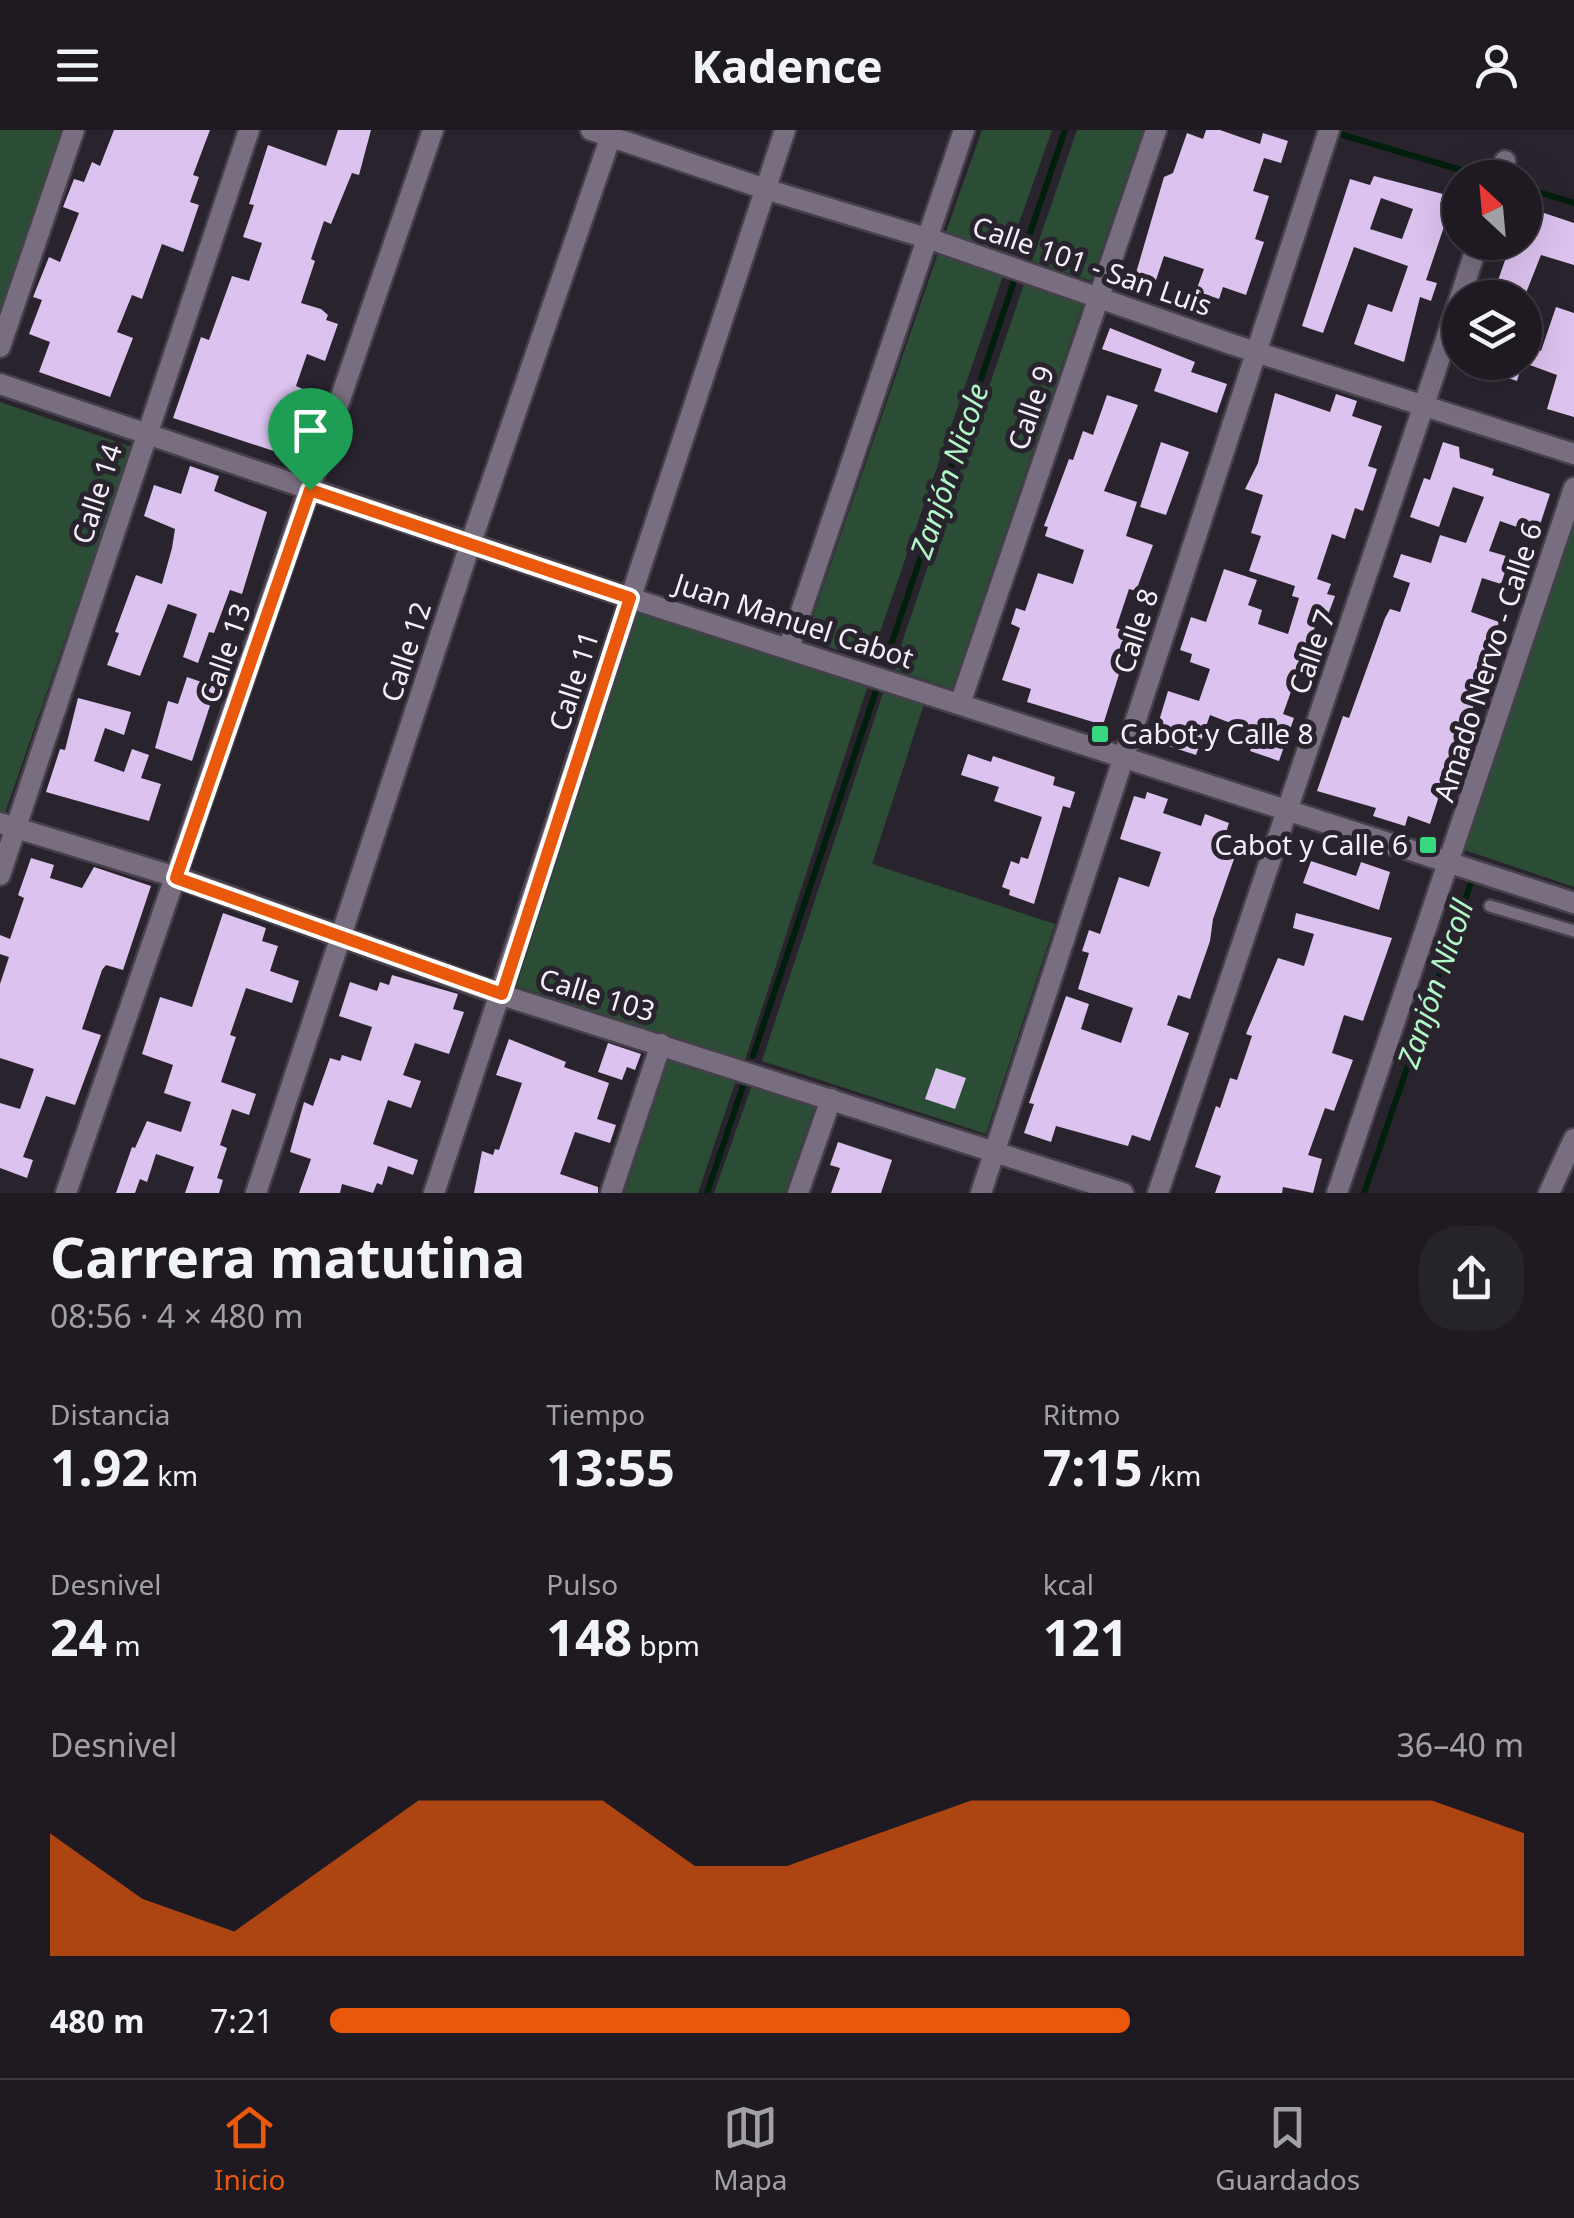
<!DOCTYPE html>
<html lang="es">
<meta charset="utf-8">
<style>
body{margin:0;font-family:"Noto Sans",sans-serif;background:#27232a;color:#f1f3f6;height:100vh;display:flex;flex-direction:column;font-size:38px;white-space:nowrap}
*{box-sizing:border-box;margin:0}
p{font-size:32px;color:#a1a1a5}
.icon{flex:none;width:55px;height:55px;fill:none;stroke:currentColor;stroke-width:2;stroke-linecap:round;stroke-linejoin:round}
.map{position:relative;height:1063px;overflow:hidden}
.side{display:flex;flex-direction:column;background:#1f1a22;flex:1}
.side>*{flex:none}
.needle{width:65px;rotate:334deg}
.tools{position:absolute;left:1442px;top:30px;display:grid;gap:20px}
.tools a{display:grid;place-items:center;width:100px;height:100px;border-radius:50%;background:#1f1a22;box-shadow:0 10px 40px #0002,0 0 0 2px #3c3840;font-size:50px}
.pin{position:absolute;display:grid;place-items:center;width:85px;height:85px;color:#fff;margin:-102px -42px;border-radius:50% 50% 50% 0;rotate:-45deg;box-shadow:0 0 10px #0007}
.pin .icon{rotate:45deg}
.round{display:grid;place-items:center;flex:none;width:105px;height:105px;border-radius:40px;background:#27232a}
.summary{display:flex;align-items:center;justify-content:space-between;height:170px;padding:0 50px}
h1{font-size:55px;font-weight:700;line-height:75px}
.metrics{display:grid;grid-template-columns:repeat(3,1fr);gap:15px;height:170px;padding:10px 50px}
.metrics div{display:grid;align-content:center}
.metrics b{font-size:50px;font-weight:700}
.metrics small{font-size:28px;font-weight:400}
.metrics p{font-size:28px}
.chart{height:280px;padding:20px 50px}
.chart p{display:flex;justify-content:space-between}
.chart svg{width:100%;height:180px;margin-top:10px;fill:#ea580c;opacity:.7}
ul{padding:0 50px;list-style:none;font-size:32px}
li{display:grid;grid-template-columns:160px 120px 1fr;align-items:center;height:75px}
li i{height:25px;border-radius:12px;background:#ea580c}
header{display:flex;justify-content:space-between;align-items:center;height:130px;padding:0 50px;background:#1f1a22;font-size:45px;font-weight:700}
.tabs{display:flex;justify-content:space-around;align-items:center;height:140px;border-top:2px solid #3c3840;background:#1f1a22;font-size:28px;color:#a1a1a5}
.tabs a{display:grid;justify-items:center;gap:5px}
.tabs .selected{color:#ea580c}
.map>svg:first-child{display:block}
.green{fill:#2b4d36}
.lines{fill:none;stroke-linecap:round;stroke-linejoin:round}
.stream{stroke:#001e0c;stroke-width:6}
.building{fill:#dcc3ef;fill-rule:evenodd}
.lane-casing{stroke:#45404a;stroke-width:16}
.street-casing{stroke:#45404a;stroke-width:25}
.lane{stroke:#786e80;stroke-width:11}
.street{stroke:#786e80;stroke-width:20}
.route-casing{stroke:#fff;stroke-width:20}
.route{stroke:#ea580c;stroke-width:12}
.poi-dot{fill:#36d880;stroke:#29232e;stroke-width:4}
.labels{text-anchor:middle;stroke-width:10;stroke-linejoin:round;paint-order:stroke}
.street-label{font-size:28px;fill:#f4eff8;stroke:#29232e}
.poi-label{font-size:28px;fill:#f4eff8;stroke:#29232e;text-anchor:start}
.water-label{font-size:30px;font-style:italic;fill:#b1f8c7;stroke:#29232e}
</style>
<header><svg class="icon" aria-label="menu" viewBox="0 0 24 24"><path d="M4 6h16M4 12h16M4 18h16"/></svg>Kadence<svg class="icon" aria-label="person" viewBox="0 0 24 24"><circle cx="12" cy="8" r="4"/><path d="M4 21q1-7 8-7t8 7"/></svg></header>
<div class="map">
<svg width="1574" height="1063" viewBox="0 0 1574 1063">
<rect width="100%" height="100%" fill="#29232e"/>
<path class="green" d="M0 0H62L0 182Z
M982 0H1052L1008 124 946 102Z
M1077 0H1143L1091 151 1032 131Z
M938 123 1003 146 870 531 805 509Z
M1024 154 1083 174 952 559 893 539Z
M0 272 132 317 5 683 0 682Z
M1574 393V757L1462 719Z
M639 481 868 555 745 930 516 856Z
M884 560 924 574 872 734 1055 794 986 1004 762 931Z
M669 928 736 950 698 1063H624Z
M752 955 815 976 785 1063H714Z"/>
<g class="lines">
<path class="stream" d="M1333 2 1488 48
M1525 58 1574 73
M1024 121 1065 0
M886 530 1014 151
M753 926 877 558
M707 1063 744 953
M1364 1063 1473 747 1477 749"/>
</g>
<path class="building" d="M114 0H210L193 45 199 47 190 72 199 75 183 122 162 114 142 169 132 165 117 202 133 208 110 267 39 242 50 212 29 204 42 170 33 167 49 127 60 132 79 83 63 77 74 49 84 52 92 32 100 36Z
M338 0H371L359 45 352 43 331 94 324 91 311 129 315 131 301 173 321 179 328 185 326 190 338 194 325 231 307 224 296 256 314 264 292 327 173 288 201 207 209 210 232 146 249 151 262 113 243 107 254 75 249 74 268 15 326 36Z
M1206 0H1220L1260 14 1263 3 1288 11 1281 33 1264 28 1253 61 1269 66 1255 109 1264 112 1246 165 1223 157 1219 169 1196 161 1204 139 1164 126 1156 150 1136 143 1164 47 1173 43 1187 3 1203 9Z
M1374 46 1443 64 1440 75 1450 79 1426 150 1437 153 1431 171 1420 167 1404 232 1354 214 1368 174 1392 182 1408 136 1354 117 1323 203 1302 196 1350 49 1370 55ZM1381 68 1413 79 1402 109 1370 99Z
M1541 82 1574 93V135L1541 125 1524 168 1495 159 1510 116 1525 112V95L1535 99Z
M1556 177 1574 183V287L1547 279 1557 245 1527 234 1532 218 1541 221Z
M1110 198 1195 232 1191 242 1227 254 1217 283 1154 261 1162 239 1102 219Z
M1472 232H1523L1517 251 1472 236Z
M1275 263 1330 282 1336 264 1357 271 1352 286 1382 296 1368 336 1377 339 1363 381 1355 378 1345 409 1332 404 1317 449 1331 454 1327 464 1335 466 1328 485 1321 483 1318 486 1301 544 1298 542 1283 584 1294 588 1279 631 1250 621 1256 603 1210 585 1196 625 1153 611 1168 561 1199 571 1210 539 1190 532 1192 524 1180 520 1191 487 1206 492 1224 439 1257 450 1248 475 1262 480 1258 494 1288 504 1299 468 1292 466 1295 456 1249 441 1261 406 1251 403 1263 365 1245 359 1258 333Z
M1107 265 1138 275 1104 361 1137 372 1126 406 1153 415 1136 461 1129 459 1116 498 1132 503 1103 595 1027 572 1031 559 1002 550 1020 498 1011 494 1016 478 1025 481 1038 443 1073 454 1084 420 1045 406 1048 397 1044 396 1069 329 1073 330 1083 301 1093 305Z
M1161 312 1189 322 1166 385 1140 377Z
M1443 312 1459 317 1460 328 1494 339 1492 345 1550 364 1537 404 1500 391 1489 421 1506 426 1503 434 1507 436 1501 454 1482 448 1471 482 1499 492 1472 581 1466 579 1456 611 1466 615 1457 641 1448 638 1430 694 1408 686 1405 696 1373 686 1376 678 1317 661 1343 586 1349 588 1385 488 1390 479 1400 482 1410 453 1393 447 1401 424 1431 433 1440 405 1466 413 1484 367 1453 357 1439 397 1410 387 1424 348 1430 350Z
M190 336 219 346 214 361 267 382 242 464 230 460 214 503 209 502 198 533 183 527 197 484 168 474 140 546 107 535 119 503 115 502 136 445 162 454 172 418 175 399 144 386 154 355 181 364Z
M187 547 216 557 192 631 155 618 168 571 178 574Z
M78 568 131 582 124 605 105 598 94 631 124 642 132 619 149 625 141 648 161 654 149 691 46 662 60 619 65 620Z
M968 624 991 632 993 626 1055 647 1053 655 1075 662 1070 678 1063 676 1034 774 1009 765 1010 760 1002 757 1011 731 1019 734 1021 727 1028 729 1042 687 994 671 999 657 961 645Z
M1147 662 1168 669 1163 683 1201 696 1205 684 1229 693 1219 724 1234 729 1213 789 1210 811 1190 869 1178 865 1167 895 1189 903 1150 1011 1132 1005 1128 1016 1056 996 1051 1012 1024 1003 1034 974 1029 973 1066 866 1089 874 1081 899 1121 913 1133 878 1078 859 1089 823 1082 821 1089 800 1100 804 1119 747 1149 757 1161 722 1120 709 1134 666 1145 669Z
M31 728 54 735 50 748 82 758 94 737 151 756 123 840 106 835 102 840 82 899 101 905 75 975 46 966 23 1027 33 1030 27 1048 0 1038V973L20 979 34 939 0 928V854L9 827 0 824V805L10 809 24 768 18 765Z
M1311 731 1356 746 1361 732 1390 742 1379 780 1303 753Z
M223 783 266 798 262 811 278 816 270 841 299 851 292 873 246 858 230 905 236 907 221 952 256 964 249 985 232 979 220 1015 227 1018 217 1048 223 1050 219 1063H185L194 1037 156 1024 147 1052 140 1049 135 1063H116L132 1017 135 1018 147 991 181 1002 191 972 164 963 173 935 142 924 160 867 192 877Z
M1296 783 1392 808 1363 891 1344 885 1332 923 1353 930 1334 981 1325 978 1308 1025 1322 1029 1313 1063 1283 1057 1282 1063H1215L1221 1046 1195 1037 1216 976 1220 978 1230 948 1237 950 1252 906 1246 904 1278 828 1304 836 1314 804 1293 798Z
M392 845 458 864 453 879 464 882 449 924 415 913 403 945 421 951 411 978 388 970 373 1014 418 1030 413 1045 388 1036 382 1055 377 1053 373 1063 342 1054 340 1063H299L311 1029 290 1022 304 972 313 976 330 928 340 931 342 925 361 931 372 897 339 886 350 852 377 861 380 852 389 855Z
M509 909 566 932 564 937 609 953 597 989 616 995 610 1013 575 1002 560 1044 598 1057V1063H474L482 1021 493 1025 495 1019 499 1020 522 953 496 945Z
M608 913 641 924 635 940 627 937 622 950 598 942Z
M936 938 966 948 955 979 925 969Z
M838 1012 892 1030 881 1063H831L840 1038 830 1035Z"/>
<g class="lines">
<g class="lane-casing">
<path id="lane" d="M1490 776 1574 801"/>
</g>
<g class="street-casing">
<path id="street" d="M591 0 765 59 930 109 1231 214 1574 324
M1499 48 1505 31
M1460 168 1478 112
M0 217 74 0
M0 254 630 468 1574 773
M789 517 964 0
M960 574 1156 0
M0 693 176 747 502 865 1123 1063
M0 745 249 0
M66 1063 433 0
M256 1063 470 415 613 0
M434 1063 785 0
M611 1063 661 914
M798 1063 831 969
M981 1063 1329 0
M1158 1063 1460 168
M1337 1063 1574 358
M1549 1063 1574 1009"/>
</g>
<use href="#lane" class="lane"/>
<use href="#street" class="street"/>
</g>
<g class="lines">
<g class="route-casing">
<path id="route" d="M310 360 630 468 502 864 176 748Z"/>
</g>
<use href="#route" class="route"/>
</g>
<g class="poi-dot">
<rect x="1090" y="594" width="20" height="20" rx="5"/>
<rect x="1418" y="705" width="20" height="20" rx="5"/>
</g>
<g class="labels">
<g class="street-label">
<text transform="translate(1092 136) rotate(19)" y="10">Calle 101 - San Luis</text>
<text transform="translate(1031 278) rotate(-71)" y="10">Calle 9</text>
<text transform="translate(97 364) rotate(-72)" y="10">Calle 14</text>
<text transform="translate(794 491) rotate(18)" y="10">Juan Manuel Cabot</text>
<text transform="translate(1136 501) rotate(-72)" y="10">Calle 8</text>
<text transform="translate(406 522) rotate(-72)" y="10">Calle 12</text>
<text transform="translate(1312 522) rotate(-71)" y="10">Calle 7</text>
<text transform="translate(225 523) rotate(-71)" y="10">Calle 13</text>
<text transform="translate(1488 532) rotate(-72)" y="10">Amado Nervo - Calle 6</text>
<text transform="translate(574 551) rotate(-72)" y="10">Calle 11</text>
<text transform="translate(597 865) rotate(17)" y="10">Calle 103</text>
</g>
<g class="poi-label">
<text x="1120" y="614">Cabot y Calle 8</text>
<text x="1408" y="725" text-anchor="end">Cabot y Calle 6</text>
</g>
<g class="water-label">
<text transform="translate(950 341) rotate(-71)" y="10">Zanjón Nicole</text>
<text transform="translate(1436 854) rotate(-71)" y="10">Zanjón Nicoll</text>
</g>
</g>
</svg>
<div class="tools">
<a><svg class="needle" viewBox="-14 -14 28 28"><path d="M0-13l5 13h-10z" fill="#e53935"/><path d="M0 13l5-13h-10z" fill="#a1a1a5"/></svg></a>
<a><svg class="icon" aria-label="layers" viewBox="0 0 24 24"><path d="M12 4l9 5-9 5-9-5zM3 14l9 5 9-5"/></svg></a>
</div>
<div class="pin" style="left:310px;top:360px;background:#1e9e55"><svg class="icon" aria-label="arrive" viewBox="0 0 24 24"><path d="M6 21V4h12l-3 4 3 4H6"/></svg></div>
</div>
<section class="side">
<div class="summary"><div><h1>Carrera matutina</h1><p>08:56 · 4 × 480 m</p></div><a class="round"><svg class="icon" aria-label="share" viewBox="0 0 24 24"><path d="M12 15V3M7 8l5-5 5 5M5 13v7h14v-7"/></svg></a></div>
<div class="metrics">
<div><p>Distancia</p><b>1.92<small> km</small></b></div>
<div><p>Tiempo</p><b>13:55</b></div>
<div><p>Ritmo</p><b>7:15<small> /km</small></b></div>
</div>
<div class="metrics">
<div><p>Desnivel</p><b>24<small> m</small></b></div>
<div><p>Pulso</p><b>148<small> bpm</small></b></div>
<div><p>kcal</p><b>121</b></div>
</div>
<div class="chart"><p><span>Desnivel</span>36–40 m</p>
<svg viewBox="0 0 160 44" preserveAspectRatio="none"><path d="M0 44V14L10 30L20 38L30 22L40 6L50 6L60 6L70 22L80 22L90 14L100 6L110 6L120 6L130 6L140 6L150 6L160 14V44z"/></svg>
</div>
<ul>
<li><b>480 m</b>7:21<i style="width:67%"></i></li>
</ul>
</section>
<nav class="tabs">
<a class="selected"><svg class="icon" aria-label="home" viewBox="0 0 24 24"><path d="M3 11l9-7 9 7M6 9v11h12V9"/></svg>Inicio</a>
<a><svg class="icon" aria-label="map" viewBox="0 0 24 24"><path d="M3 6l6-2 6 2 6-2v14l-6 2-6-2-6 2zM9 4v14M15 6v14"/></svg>Mapa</a>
<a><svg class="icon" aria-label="saved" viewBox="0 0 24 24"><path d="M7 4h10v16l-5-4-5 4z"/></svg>Guardados</a>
</nav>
